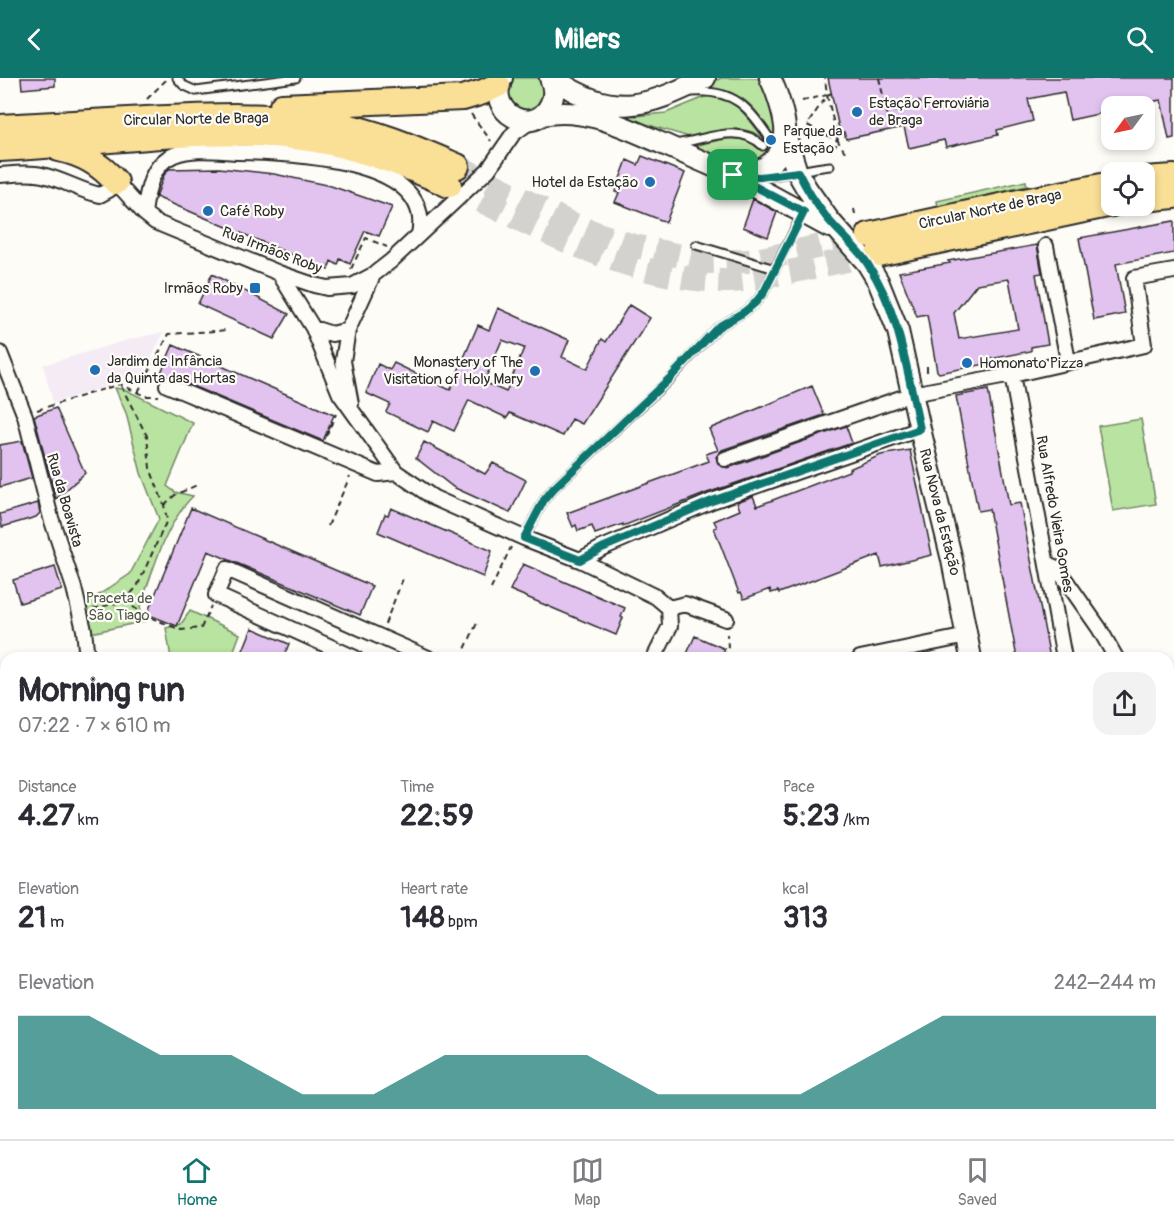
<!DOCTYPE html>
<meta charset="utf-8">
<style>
body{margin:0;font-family:Pangolin,sans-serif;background:#f2f2f3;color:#2b2b33;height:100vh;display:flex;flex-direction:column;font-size:22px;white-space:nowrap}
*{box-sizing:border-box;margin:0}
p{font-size:20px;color:#7c7c81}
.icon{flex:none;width:33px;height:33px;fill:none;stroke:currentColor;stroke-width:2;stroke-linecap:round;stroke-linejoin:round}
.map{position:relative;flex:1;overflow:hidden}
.details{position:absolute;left:0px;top:574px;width:1174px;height:488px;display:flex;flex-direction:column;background:#fff;border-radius:18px 18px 0 0;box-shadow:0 3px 9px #0003}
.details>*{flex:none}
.needle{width:39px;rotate:237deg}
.tools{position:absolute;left:1101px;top:18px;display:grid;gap:12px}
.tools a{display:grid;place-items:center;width:54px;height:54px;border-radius:12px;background:#fff;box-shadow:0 3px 9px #0003;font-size:30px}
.pin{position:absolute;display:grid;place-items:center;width:51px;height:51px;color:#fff;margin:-26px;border-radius:12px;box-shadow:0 3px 9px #0006}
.round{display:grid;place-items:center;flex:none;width:63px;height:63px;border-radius:18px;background:#f2f2f3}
.headline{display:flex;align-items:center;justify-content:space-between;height:102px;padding:0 18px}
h1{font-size:33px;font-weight:700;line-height:45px}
.stats{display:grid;grid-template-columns:repeat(3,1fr);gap:9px;height:102px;padding:6px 18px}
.stats div{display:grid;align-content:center}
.stats b{font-size:30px;font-weight:700}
.stats small{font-size:16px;font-weight:400}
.stats p{font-size:16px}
.chart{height:168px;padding:12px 18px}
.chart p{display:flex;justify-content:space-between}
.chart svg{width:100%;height:108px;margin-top:6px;fill:#0f766e;opacity:.7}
header{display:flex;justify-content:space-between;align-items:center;height:78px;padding:0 18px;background:#0f766e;color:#fff;font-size:27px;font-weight:700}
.tab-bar{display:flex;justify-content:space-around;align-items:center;height:84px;border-top:2px solid #e1e1e2;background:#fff;font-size:16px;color:#7c7c81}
.tab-bar a{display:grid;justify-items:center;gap:3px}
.tab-bar .active{color:#0f766e}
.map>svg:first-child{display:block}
.built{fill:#f5ebf5}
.green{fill:#b9e3a0;stroke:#728766;stroke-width:1.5}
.building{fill:#e2c3f0;stroke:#2b2b2b;stroke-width:1.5;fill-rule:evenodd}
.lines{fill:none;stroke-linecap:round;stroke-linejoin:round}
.highway-tunnel{stroke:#d3d2ce;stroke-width:24;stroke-dasharray:24 12;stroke-linecap:butt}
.lane-casing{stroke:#2b2b2b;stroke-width:11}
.street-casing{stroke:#2b2b2b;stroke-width:18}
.secondary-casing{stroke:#2b2b2b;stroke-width:24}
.highway-casing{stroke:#2b2b2b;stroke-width:28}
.path{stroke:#2b2b2b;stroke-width:2;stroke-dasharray:6 4.5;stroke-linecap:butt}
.lane{stroke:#fdfcf7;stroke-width:7}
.street{stroke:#fdfcf7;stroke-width:14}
.secondary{stroke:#fdfcf7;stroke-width:20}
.highway{stroke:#fadf96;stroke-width:24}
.rail-casing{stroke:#2b2b2b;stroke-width:7}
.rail{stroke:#fdfcf7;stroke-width:4.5;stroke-dasharray:14;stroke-linecap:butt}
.route-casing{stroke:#fff;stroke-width:12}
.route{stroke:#0f766e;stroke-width:8}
.poi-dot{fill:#1f6fb2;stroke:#fdfcf7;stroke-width:2}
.labels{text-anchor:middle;stroke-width:4.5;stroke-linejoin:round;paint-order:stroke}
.poi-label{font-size:15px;fill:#2b2b2b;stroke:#fdfcf7;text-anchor:start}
.street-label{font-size:15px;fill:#2b2b2b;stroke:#fdfcf7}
.park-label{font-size:15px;fill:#4e5948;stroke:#fdfcf7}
</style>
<header><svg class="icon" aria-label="back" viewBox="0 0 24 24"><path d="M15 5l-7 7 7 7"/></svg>Milers<svg class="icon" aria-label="search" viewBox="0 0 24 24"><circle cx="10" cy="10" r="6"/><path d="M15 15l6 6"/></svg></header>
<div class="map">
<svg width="1174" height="1061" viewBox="0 0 1174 1061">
<rect width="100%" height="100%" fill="#fdfcf7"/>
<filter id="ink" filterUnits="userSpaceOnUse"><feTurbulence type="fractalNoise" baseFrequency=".0167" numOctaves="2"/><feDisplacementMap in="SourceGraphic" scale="12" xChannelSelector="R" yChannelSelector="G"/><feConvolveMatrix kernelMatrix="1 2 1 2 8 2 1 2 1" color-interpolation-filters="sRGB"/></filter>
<g filter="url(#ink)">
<path class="built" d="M164 254 143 297 53 325 43 287 131 261Z"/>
<path class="green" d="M511 0H542L548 12 538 34 513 33 505 10Z
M721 0H757C768 7 781 51 777 63 775 71 764 80 759 86L738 88 691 68C716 65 737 51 760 71L774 59C755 28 744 14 706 10V8Z
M561 17 619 35 636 38 666 35 707 18 720 20 737 27 764 60 753 54 735 50 689 59 602 33 560 29Z
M1026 103 1027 108 938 129 937 123Z
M115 310 126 312 193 345 167 408 175 414 193 418C165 446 153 493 140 529L145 543 91 555 85 526 130 496 159 441 141 395 126 335Z
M1141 341 1156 426 1113 433 1098 348Z
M190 533 240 556 231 580H171L166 550 181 546Z
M1169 871 1174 892V947L1169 954Z
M707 1056H1077L1072 1061H705Z"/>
<path class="building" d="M21 0H55V8L22 11Z
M828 0H1174V60L1169 61 1161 22 1131 28H1112V33L1070 42 1064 14 1028 21 1033 43 997 52 998 57 946 69 944 62 909 70 904 49 846 61 844 54 840 55Z
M642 78 685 95 666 144 615 124 619 115 615 114 627 82 638 87Z
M219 90 274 96 331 108 392 129 379 158 365 153 350 186 340 181 338 187 331 183 328 192 156 119 164 97 169 91Z
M753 121 777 134 768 159 743 149Z
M1174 143V175L1116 186 1125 236 1094 242 1079 160Z
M1037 167 1042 195 1036 196 1048 266 1031 269V273L990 281 991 285 939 295 937 293 927 237 917 239 899 194 950 185 948 183ZM1009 201 1018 251 959 261 954 235 977 206Z
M212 196 289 236 274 261 198 226Z
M629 227 650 240 582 346 572 341 563 358 510 335 507 340 469 322 454 353 433 343 428 354 386 334 390 326 366 315 378 286 390 292 394 285 450 312 478 247 489 252 498 230 569 262 562 279 587 291 602 261 606 264ZM502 262 524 270 506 314 484 304Z
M173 267 334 337 323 363 171 299 160 297Z
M812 308 824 337 722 372 716 379 719 387 728 390 846 348 852 365 707 415 623 448V446L595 456 592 448 578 453 576 447 573 449 567 435 709 383 706 376 718 372 709 351Z
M988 312 1009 427 1020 425 1050 580H1017L989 431 978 433 956 318Z
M56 330 85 395 56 421 34 338Z
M22 363 32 400 0 409V367Z
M424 364 485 396 493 385 526 402 510 435 453 409 416 380Z
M910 372 932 477 882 489 879 477 779 515 778 513 771 515 770 511 744 521 741 514 739 515 714 450 717 449 714 443 740 432 737 424 753 418 757 428 849 393V391L881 377Z
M38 425 40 435 36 439 2 449 0 436Z
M191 430 372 508 360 537 208 473 177 548 147 536Z
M391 430 492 473 483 499 378 454 385 436 388 437Z
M523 486 625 530 621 539 623 540 616 557 510 512Z
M55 489 62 512 20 525 13 502Z
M252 550 289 566 283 580H240Z
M695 558 725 571 721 580H685Z"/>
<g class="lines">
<path class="highway-tunnel" d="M457 88 569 145 598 156 630 167 708 184 752 183 867 158
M449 107C535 148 633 204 731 203 752 202 773 197 794 193 822 187 850 181 878 176"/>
<g class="lane-casing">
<path id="lane" d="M177 0 183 7 196 13 296 0
M692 14C735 11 748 29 771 62
M675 66C706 62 738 44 763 68
M758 99C783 99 806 90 830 88
M696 167 775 191
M524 460 544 422 553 411 671 300 718 249 744 234 755 225 764 214 802 136"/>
</g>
<g class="street-casing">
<path id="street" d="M0 97C14 96 29 94 42 97 62 101 80 113 100 117L109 112 116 104 144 135 155 144 279 195 314 207 327 210 352 208 373 197 391 183 488 92 513 56 532 42
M144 135C147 114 151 86 174 77 193 69 218 73 238 74 286 75 436 79 419 156
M1046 168 1068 283
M279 195 313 250 340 316 396 394 434 420 524 460 580 482 656 519 669 530 670 548 654 580
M313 250 332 256 348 252
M0 275 25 338 51 440 74 510 84 552 87 580
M1012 297 1064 580
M167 307 378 396 396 394
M351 326 343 283 348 252 373 197
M725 381 912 316 1012 297 1144 267 1134 200 1174 193
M580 482 602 470 712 423 920 351
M1047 486 1057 490 1099 550 1116 580
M669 530 685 526 726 541
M355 580 216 517 227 491 428 580
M860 580 967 558
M1168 690 1174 686
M1168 836 1174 840
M0 943 6 945
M1168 987 1174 981
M52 1056 53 1061
M348 1056 349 1061
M507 1056 508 1061
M239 1061 242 1056
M1089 1061 1094 1056"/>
</g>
<g class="secondary-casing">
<path id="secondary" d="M502 0C485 35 534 60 550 27 555 18 554 9 550 0
M553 0C612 41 645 30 705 0
M542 37C583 28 624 49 661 65 685 76 709 86 733 97 756 99 782 84 785 59 787 43 777 14 770 0
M785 56 797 94 807 111 829 142 867 185 878 203 898 253 920 351 952 482 971 580
M733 97 829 149
M157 1056 159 1061"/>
</g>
<g class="highway-casing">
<path id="highway" d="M282 28 463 20 483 14 498 7
M0 49C49 46 97 44 146 41 208 38 270 35 332 45 376 53 417 71 457 88
M0 71C103 66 212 45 315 62 362 70 406 87 449 107
M59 71C83 76 100 86 116 104
M1144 101 1174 99
M1144 121 1174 118
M869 157 1019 124 1112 106
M878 176 1112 126"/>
</g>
<path class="path" d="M879 0 891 52
M832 15 827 17 807 47 838 63 845 74
M827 17 838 63
M147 21 166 2
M802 23 827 17 825 0
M471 36 491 63
M813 72 837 67
M854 131 856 141
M351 191 366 160 387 169
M927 288V295
M138 314 169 256 229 252
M37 332 120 306 145 318H159
M326 358 336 336
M164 427 175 417 197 407
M328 448 350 398
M491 511 511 469
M124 523 147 538 181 552 201 550 211 528
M93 531 124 523 137 509 167 442 164 427 150 390 147 358 120 306
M385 546 404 498
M461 580 477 545
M724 580 728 569 727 556
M0 843 6 842
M0 851 6 885"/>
<use href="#lane" class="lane"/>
<use href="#street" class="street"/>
<use href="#secondary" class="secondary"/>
<use href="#highway" class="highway"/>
<g class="rail-casing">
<path id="rail" d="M895 31 918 26"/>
</g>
<use href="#rail" class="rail"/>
</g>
</g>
<g class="lines" filter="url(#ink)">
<g class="route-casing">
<path id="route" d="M798 94C806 110 816 126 827 140 840 156 856 168 867 185 900 234 907 294 920 351L712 423 602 470 580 482 524 460 544 422 553 411 670 300 718 249 744 234 755 225 764 214 804 134 733 97 760 99Z"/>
</g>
<use href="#route" class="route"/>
</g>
<g class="poi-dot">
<circle cx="857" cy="34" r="6"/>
<circle cx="771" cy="62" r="6"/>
<circle cx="650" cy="104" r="6"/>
<circle cx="208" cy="133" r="6"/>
<rect x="249" y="204" width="12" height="12" rx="3"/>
<circle cx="967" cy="285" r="6"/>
<circle cx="95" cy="292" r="6"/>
<circle cx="535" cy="293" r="6"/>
</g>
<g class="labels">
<g class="poi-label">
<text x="869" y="30">Estação Ferroviária<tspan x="869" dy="17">de Braga</tspan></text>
<text x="783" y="58">Parque da<tspan x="783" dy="17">Estação</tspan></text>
<text x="638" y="109" text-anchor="end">Hotel da Estação</text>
<text x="220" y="138">Café Roby</text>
<text x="243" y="215" text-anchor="end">Irmãos Roby</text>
<text x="107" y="288">Jardim de Infância<tspan x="107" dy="17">da Quinta das Hortas</tspan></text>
<text x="523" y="289" text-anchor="end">Monastery of The<tspan x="523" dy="17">Visitation of Holy Mary</tspan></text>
<text x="979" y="290">Homonato Pizza</text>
</g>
<g class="street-label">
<text transform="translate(196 41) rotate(-1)" y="5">Circular Norte de Braga</text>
<text transform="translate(990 131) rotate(-12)" y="5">Circular Norte de Braga</text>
<text transform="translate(272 172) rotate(21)" y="5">Rua Irmãos Roby</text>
<text transform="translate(65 422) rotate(74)" y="5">Rua da Boavista</text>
<text transform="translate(940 434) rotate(76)" y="5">Rua Nova da Estação</text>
<text transform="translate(1055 436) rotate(80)" y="5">Rua Alfredo Vieira Gomes</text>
</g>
<g class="park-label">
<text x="119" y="525">Praceta de<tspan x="119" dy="17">São Tiago</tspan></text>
</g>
</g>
</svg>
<div class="tools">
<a><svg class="needle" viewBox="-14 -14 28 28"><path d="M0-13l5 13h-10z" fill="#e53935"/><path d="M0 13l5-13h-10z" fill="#7c7c81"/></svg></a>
<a><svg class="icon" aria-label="locate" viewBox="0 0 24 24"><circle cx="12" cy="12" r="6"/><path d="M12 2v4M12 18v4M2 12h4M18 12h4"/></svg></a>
</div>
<div class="pin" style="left:733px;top:97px;background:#1e9e55"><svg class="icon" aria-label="arrive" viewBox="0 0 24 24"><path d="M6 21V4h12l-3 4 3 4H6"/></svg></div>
<section class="details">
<div class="headline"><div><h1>Morning run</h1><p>07:22 · 7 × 610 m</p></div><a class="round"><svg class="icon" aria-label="share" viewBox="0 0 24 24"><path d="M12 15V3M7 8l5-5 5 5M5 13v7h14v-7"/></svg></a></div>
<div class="stats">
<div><p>Distance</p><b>4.27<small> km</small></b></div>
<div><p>Time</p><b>22:59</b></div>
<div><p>Pace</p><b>5:23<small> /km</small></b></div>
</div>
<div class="stats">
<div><p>Elevation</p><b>21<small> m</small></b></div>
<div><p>Heart rate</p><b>148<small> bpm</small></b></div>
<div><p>kcal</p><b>313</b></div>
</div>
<div class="chart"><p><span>Elevation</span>242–244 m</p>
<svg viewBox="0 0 160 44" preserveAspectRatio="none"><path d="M0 44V6L10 6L20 22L30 22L40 38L50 38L60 22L70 22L80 22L90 38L100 38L110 38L120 22L130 6L140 6L150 6L160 6V44z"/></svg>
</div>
</section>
</div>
<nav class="tab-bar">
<a class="active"><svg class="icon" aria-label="home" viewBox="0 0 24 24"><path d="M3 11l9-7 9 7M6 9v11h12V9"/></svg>Home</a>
<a><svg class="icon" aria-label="map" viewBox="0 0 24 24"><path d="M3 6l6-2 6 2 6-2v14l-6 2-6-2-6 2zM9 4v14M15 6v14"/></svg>Map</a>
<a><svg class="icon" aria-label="saved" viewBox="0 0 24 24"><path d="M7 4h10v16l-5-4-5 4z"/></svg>Saved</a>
</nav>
